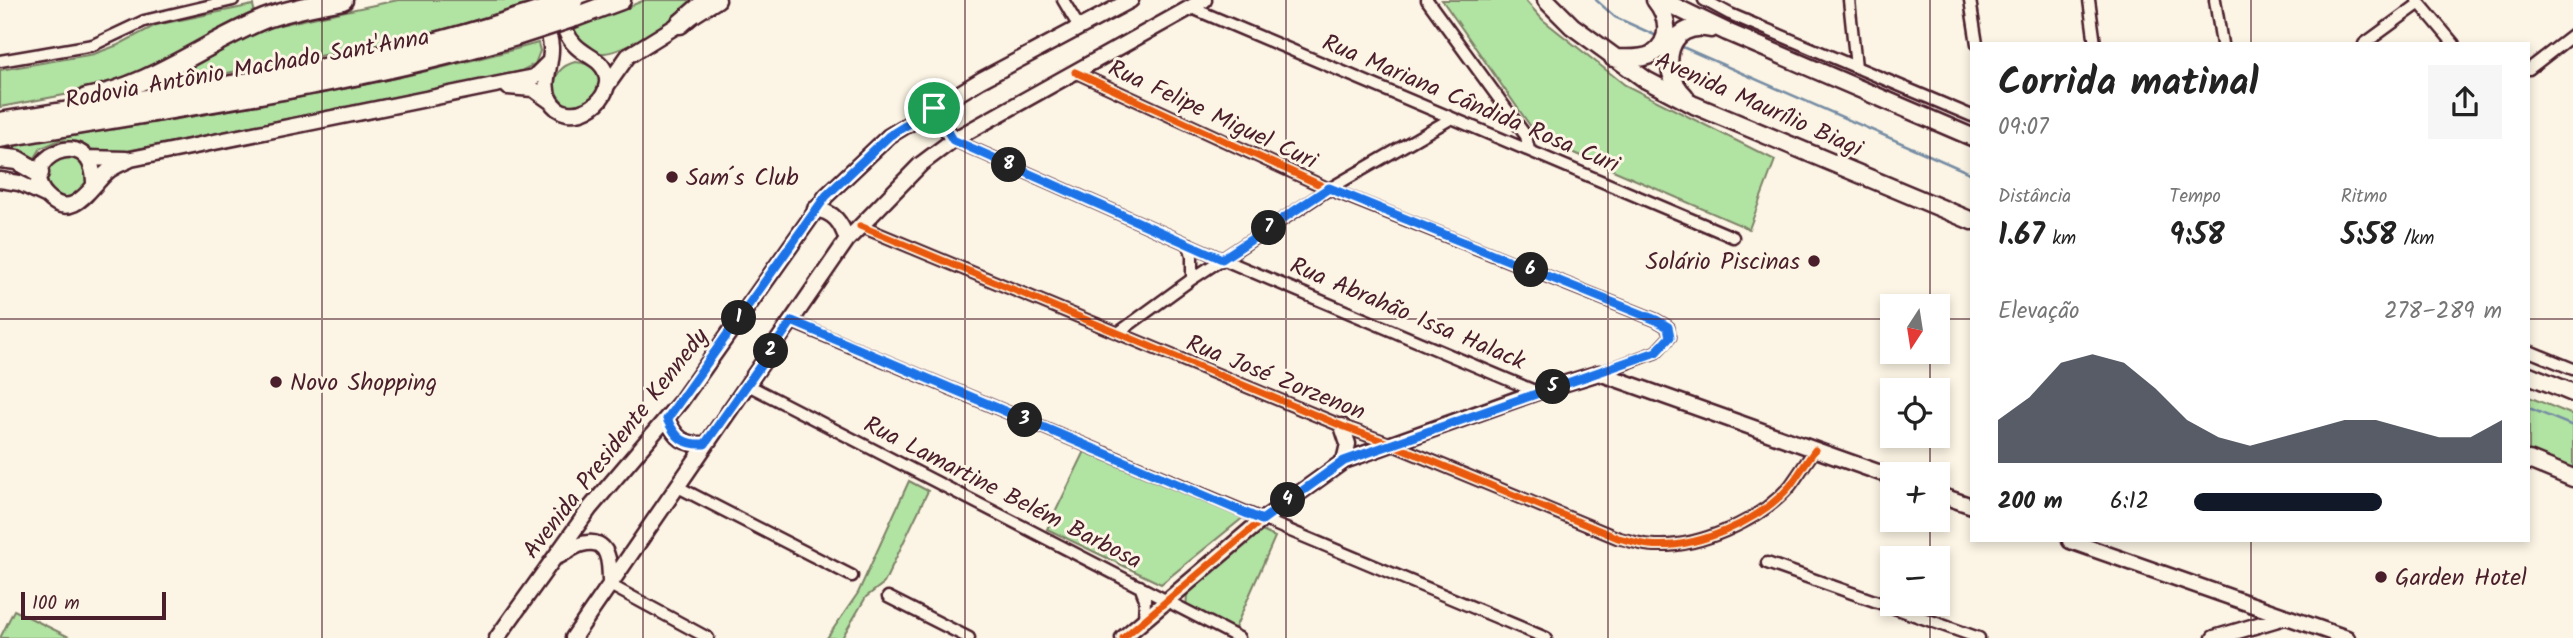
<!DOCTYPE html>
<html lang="pt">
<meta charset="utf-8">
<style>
body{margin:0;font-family:Kalam,sans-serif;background:#f6f6f6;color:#222;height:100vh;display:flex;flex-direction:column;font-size:26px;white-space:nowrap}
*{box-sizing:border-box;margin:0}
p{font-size:23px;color:#767676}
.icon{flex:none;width:38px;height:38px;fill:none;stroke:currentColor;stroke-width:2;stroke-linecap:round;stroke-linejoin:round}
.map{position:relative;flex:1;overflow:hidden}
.panel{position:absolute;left:1970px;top:42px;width:560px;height:500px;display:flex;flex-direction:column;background:#fff;border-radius:0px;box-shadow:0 4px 10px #0003}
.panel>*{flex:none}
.needle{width:46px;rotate:192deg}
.controls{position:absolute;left:1880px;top:294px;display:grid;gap:14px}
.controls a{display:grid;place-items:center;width:70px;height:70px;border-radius:0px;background:#fff;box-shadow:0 4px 10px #0003;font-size:35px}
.scale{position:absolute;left:21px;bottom:18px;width:145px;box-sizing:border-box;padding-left:7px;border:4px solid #4a1f2b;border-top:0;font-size:19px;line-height:24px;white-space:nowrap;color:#4a1f2b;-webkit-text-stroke:5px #fcf5e5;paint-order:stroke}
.pin{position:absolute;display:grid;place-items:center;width:60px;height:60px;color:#fff;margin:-30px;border:4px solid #fff;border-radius:50%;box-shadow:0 2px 7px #0007}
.km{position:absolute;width:35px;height:35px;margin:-18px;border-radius:50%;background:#222;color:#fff;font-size:19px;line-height:35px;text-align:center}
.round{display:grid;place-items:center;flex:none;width:74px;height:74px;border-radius:0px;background:#f6f6f6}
.summary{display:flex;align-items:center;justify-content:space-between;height:119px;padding:0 28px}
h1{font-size:38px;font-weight:700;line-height:52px}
.metrics{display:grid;grid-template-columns:repeat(3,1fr);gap:10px;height:119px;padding:7px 28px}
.metrics div{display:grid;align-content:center}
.metrics b{font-size:30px;font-weight:700}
.metrics small{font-size:19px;font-weight:400}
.metrics p{font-size:19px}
.chart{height:196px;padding:14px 28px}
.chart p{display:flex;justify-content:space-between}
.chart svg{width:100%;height:126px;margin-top:7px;fill:#111827;opacity:.7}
ul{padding:0 28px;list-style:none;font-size:23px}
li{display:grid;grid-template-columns:112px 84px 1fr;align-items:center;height:52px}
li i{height:18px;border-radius:9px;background:#111827}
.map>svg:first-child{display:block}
.green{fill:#b1e3a3;stroke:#7e8167;stroke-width:2}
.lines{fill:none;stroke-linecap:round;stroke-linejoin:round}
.stream{stroke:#768ca4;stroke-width:2.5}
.street-casing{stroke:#4a1f2b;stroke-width:15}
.secondary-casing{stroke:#4a1f2b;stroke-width:19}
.primary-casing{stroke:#4a1f2b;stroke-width:21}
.highway-casing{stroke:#4a1f2b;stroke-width:23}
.street{stroke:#fcf5e5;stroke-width:10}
.secondary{stroke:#fcf5e5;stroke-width:14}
.primary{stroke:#fcf5e5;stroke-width:16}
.highway{stroke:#fcf5e5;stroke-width:18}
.highway-bridge-casing{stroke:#4a1f2b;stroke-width:23;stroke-linecap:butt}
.highway-bridge{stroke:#fcf5e5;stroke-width:18}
.cycleway-casing{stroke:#fcf5e5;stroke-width:11}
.cycleway{stroke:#e8590c;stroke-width:7}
.route-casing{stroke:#fff;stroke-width:14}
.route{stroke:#1a73e8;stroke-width:9}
.grid{fill:none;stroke:#4a1f2b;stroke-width:2;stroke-opacity:0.55}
.poi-dot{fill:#4a1f2b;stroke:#fcf5e5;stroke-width:2.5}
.labels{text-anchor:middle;stroke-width:6;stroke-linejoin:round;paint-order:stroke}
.street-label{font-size:24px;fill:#4a1f2b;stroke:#fcf5e5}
.poi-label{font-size:24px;fill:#4a1f2b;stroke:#fcf5e5;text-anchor:start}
</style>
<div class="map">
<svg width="2573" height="638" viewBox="0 0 2573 638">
<rect width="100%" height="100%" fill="#fcf5e5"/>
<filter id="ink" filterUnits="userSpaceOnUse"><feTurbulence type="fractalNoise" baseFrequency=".0143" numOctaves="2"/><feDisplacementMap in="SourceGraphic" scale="14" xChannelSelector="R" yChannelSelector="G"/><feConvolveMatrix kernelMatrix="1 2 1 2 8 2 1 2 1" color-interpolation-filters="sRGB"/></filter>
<g filter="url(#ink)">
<path class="green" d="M398 0H525L528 4 453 27 388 43 152 87 141 86 265 28Z
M645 0H699C679 15 623 57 598 53 584 50 576 41 568 31Z
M1442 0H1525L1543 20 1625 85 1775 160 1749 229 1546 141 1536 134Z
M253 5 255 14 140 73 91 90 0 107V70L94 54 118 45 156 25Z
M538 43 540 51 535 64 519 72 117 153 97 152 78 142 60 140 41 148 33 161 0 150V147C181 119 362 92 538 43Z
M575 62C595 63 599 73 602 91L582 109 565 105 555 92C553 76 560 66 575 62Z
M47 177a20 20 0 1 1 40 0a20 20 0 1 1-40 0Z
M2529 397 2573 415V473L2529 455Z
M1087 447 1250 512 1161 584 1047 529Z
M909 481 928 491 884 583 866 597 842 638H827L858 593Z
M1262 531 1275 537 1232 635 1186 611 1187 593 1255 533Z
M14 610 71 638H0Z"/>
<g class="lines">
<path class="stream" d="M1596 0 1615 17 1659 37
M1678 45 1972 174
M2529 408 2573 426"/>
<g class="street-casing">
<path id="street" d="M1063 0 1079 27
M1427 0 1526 136 1529 150
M1704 0 1730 14 1972 116
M1849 0 1856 67
M1970 0 1977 44
M2089 0 2095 44
M2215 0 2222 44
M2417 0 2454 44
M1192 8 1733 237
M2364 44 2420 3
M0 61 93 45 144 21 233 0
M2529 69 2573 35
M1075 72 1329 189 1656 320 1668 327 1670 337 1656 352 1600 373
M953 140 1222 259 1537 392
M860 226 1342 426 1391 444 1618 538C1628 540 1639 544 1649 545 1696 550 1760 521 1790 486 1799 474 1806 462 1815 450
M1189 244 1192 256V279
M792 322 1546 638
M1118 333 1192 279 1329 189 1452 118
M2529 351 2573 369
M748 385 1239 638
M678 487 852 576
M1767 563 1979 638
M610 585 708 638
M1140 586 1145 599 1144 620
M888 597 969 638"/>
</g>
<g class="secondary-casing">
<path id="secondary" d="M537 0C542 15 550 31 551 47 552 65 541 83 550 100 566 130 615 104 606 74 602 59 585 56 575 45 566 36 563 24 559 12
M508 87 533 89 550 101
M606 87 628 56 718 0
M934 108 953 140
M87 158 126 159
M0 180 19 183 47 196
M94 183C93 119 12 161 47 196 73 223 91 186 107 172 114 166 123 163 131 159L534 77 549 62
M815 209C834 212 841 222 847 240
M667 419C676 439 684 445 705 444
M1342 426 1348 444 1344 461
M1937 494 1972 506
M2070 541 2347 638
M557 557C565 553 574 546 582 544 611 536 610 567 610 585
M497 638 590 508 681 401 826 196 889 136 981 80 1131 0
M573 638 847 240 921 164 953 140 1204 0
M1123 638 1262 520 1344 461 1537 392 1599 373 1892 477
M2214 638 2285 617"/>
</g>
<g class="primary-casing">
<path id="primary" d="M1546 0 1572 26 1646 80 1694 105 1972 221
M1661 0 1727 32 1972 137
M1613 58C1625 58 1642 60 1652 54 1673 40 1668 16 1655 0
M1685 96C1657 70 1667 19 1711 29
M2529 375 2573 393
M2529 460 2573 478"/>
</g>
<g class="highway-casing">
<path id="highway" d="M575 17 621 0
M680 24 708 0
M86 98C150 87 205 43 264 19 290 9 317 5 343 0
M0 122C172 94 349 73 515 19
M0 138C173 107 347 86 516 36
M0 158 17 160 39 173"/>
</g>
<use href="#street" class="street"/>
<use href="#secondary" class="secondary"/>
<use href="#primary" class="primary"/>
<use href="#highway" class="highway"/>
<g class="highway-bridge-casing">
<path id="highway-bridge" d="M515 19 573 1
M516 36 575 17"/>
</g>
<use href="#highway-bridge" class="highway-bridge"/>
<g class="cycleway-casing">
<path id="cycleway" d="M1075 72 1329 189 1656 320 1668 327 1671 332 1666 344 1656 352 1344 461 1262 520 1123 638
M860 226 1342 426 1391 444 1618 538C1628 540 1639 544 1649 545 1696 550 1760 521 1790 486 1799 474 1806 462 1815 450"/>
</g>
<use href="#cycleway" class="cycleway"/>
</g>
</g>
<g class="lines" filter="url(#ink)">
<g class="route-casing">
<path id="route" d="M934 108 953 140 1222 259 1329 188 1656 320 1668 327 1670 337 1656 352 1344 461 1262 520 792 321 705 444C684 445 676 439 667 419L826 196 889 136Z"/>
</g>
<use href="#route" class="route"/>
</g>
<path class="grid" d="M322 0V638M643 0V638M965 0V638M1286 0V638M1608 0V638M1930 0V306M2251 0V44M0 319H1892M1937 319H1972M2529 319H2573M1930 352V390M1930 436V474M1930 520V558M2251 541V638M1930 604V638"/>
<g class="poi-dot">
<circle cx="672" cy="177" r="7"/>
<circle cx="1814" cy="261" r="7"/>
<circle cx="276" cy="382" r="7"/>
<circle cx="2381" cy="577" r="7"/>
</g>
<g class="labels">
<g class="street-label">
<text transform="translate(247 68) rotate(-10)" y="8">Rodovia Antônio Machado Sant'Anna</text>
<text transform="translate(1471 103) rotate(23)" y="8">Rua Mariana Cândida Rosa Curi</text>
<text transform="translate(1759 104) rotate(24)" y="8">Avenida Maurílio Biagi</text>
<text transform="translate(1213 114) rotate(25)" y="8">Rua Felipe Miguel Curi</text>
<text transform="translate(1408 313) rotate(23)" y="8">Rua Abrahão Issa Halack</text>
<text transform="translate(1276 377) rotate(22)" y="8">Rua José Zorzenon</text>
<text transform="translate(615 443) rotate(-52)" y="8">Avenida Presidente Kennedy</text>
<text transform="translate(1003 492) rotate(27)" y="8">Rua Lamartine Belém Barbosa</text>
</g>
<g class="poi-label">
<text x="686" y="185">Sam´s Club</text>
<text x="1800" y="269" text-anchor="end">Solário Piscinas</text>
<text x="290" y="390">Novo Shopping</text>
<text x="2395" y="585">Garden Hotel</text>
</g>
</g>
</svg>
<div class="controls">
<a><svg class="needle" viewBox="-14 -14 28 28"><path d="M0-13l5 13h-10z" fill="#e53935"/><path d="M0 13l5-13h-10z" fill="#767676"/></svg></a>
<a><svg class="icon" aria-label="locate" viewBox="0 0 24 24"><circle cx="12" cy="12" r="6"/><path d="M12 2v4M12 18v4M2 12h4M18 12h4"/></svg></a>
<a>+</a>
<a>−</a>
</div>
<div class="scale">100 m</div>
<div class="pin" style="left:934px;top:108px;background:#1e9e55"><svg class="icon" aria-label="arrive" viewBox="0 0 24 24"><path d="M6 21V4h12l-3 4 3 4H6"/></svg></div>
<b class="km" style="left:739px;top:318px">1</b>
<b class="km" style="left:771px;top:351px">2</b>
<b class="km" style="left:1025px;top:420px">3</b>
<b class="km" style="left:1288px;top:500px">4</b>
<b class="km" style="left:1553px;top:387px">5</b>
<b class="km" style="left:1531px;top:270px">6</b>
<b class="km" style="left:1269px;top:228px">7</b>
<b class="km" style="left:1009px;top:165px">8</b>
<section class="panel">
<div class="summary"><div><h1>Corrida matinal</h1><p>09:07</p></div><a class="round"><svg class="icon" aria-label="share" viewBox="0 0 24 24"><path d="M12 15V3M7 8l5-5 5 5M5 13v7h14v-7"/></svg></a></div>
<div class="metrics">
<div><p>Distância</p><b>1.67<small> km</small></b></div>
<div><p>Tempo</p><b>9:58</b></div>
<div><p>Ritmo</p><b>5:58<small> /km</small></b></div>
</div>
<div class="chart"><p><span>Elevação</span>278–289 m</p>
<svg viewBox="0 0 160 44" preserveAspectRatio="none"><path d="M0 44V29L10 21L20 9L30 6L40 9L50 18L60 29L70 35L80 38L90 35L100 32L110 29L120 29L130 32L140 35L150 35L160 29V44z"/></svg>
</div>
<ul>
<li><b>200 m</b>6:12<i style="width:61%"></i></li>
</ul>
</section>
</div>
